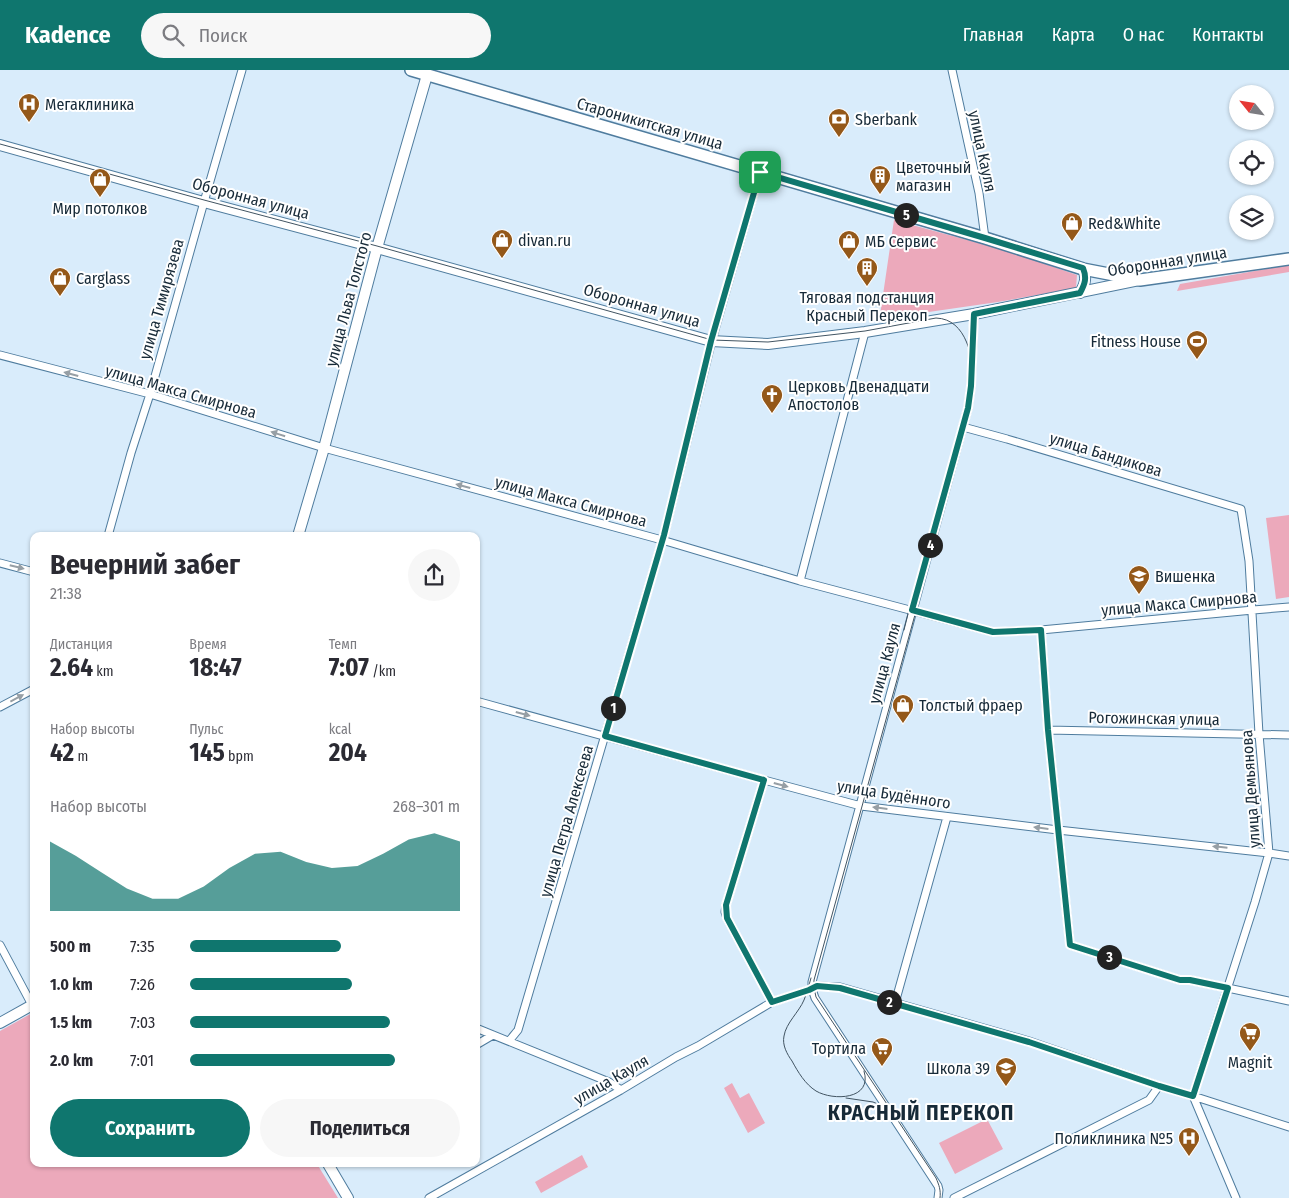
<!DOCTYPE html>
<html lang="ru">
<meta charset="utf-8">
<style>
body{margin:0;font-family:"Fira Sans Condensed",sans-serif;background:#f7f7f7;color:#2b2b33;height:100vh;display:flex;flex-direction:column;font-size:19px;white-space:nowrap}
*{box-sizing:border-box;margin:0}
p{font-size:16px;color:#7c7c81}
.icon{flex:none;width:28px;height:28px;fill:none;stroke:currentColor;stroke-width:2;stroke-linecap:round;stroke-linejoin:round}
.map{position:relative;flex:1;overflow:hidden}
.drawer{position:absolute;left:30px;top:462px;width:450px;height:635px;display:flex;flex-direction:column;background:#fff;border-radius:10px;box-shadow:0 1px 4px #0004}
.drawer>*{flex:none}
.needle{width:32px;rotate:300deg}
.buttons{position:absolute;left:1229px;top:15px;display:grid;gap:10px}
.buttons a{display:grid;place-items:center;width:45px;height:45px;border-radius:50%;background:#fff;box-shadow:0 1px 4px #0004;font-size:25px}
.pin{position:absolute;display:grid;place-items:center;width:42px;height:42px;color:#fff;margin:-21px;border-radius:10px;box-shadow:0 2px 8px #0006}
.km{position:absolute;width:25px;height:25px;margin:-12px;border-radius:50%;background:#222;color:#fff;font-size:14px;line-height:25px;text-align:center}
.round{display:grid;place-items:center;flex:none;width:52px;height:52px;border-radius:26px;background:#f7f7f7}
.head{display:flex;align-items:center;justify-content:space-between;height:85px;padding:0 20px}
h1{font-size:28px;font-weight:700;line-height:38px}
.metrics{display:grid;grid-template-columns:repeat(3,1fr);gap:8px;height:85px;padding:5px 20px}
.metrics div{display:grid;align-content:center}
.metrics b{font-size:25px;font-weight:700}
.metrics small{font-size:14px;font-weight:400}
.metrics p{font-size:14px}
.chart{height:140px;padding:10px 20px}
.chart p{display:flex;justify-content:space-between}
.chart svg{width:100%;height:90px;margin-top:5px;fill:#0f766e;opacity:.7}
.primary-button{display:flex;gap:10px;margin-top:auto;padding:10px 20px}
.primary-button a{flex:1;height:58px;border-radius:30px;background:#0f766e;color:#fff;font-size:20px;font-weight:700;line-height:58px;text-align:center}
.primary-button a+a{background:#f7f7f7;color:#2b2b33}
ul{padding:0 20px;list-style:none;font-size:16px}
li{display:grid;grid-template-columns:80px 60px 1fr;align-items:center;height:38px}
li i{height:12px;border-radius:6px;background:#0f766e}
header{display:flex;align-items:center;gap:30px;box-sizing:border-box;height:70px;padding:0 25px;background:#0f766e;color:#fff}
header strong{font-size:24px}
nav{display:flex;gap:28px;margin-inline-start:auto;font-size:18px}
.search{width:350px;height:45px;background:#f7f7f7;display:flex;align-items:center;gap:12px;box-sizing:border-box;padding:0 18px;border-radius:28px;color:#7c7c81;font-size:19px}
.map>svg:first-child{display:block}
.green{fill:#eca9bb}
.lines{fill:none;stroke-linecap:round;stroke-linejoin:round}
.street-casing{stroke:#4f7c9e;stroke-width:9}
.secondary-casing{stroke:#4f7c9e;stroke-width:12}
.primary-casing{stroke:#4f7c9e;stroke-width:14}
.street{stroke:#fff;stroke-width:7}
.secondary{stroke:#fff;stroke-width:10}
.primary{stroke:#fff;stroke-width:11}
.tram{stroke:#415462;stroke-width:1}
.oneway{fill:#979fa5}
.route-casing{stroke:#fff;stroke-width:10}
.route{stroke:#0f766e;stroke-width:6}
.labels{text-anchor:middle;stroke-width:4;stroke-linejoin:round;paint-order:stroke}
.poi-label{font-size:16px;fill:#172a38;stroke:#fff;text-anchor:start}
.street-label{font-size:16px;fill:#172a38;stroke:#fff}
.district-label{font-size:21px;font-weight:bold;letter-spacing:1px;fill:#172a38;stroke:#fff}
</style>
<header>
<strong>Kadence</strong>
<div class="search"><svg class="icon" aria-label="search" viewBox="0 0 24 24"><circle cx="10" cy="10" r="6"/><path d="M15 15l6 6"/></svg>Поиск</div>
<nav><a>Главная</a><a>Карта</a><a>О нас</a><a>Контакты</a></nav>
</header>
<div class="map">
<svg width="1289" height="1128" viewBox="0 0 1289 1128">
<rect width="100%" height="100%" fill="#d9ecfb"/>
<path class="green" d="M894 150 1004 180 1077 205 1076 218 998 232 887 248 879 252Z
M1289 195V202L1177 221 1180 214Z
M1289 445V527L1276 529 1266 448Z
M34 942V1094H317L338 1128H0V961Z
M732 1013 740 1028 749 1023 765 1053 748 1063 724 1018Z
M987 1049 1003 1079 955 1104 939 1073Z
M582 1085 588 1097 541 1123 535 1112Z"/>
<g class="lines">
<g class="street-casing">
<path id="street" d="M952 0 979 123 985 168
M0 285 150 324 324 378 662 470 800 511 993 562 1041 560 1253 540 1289 537
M963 357 1007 369 1241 439 1249 491 1259 664 1269 783 1255 832 1193 1026 1236 1128
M108 466 131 383 150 324 204 132 242 0
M0 493 34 502
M800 511 865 262
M1041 560 1048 660 1070 875 1180 910H1190L1289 931
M476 631 764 710 861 736 1058 760 1269 783 1289 786
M0 637 34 619
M1048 660 1289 665
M764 710 726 835 725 842 727 848 772 932
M0 875 32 935
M895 933 947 747
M476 958 609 1012 621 1020
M509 971 518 960 664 465 712 270 760 102
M476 975 493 965
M429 1128 621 1020 676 987 698 976 772 932 809 920 817 916 840 917 1029 971 1159 1016 1193 1026 1289 1057
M938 1128 939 1120 938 1116 815 928 812 919V912L968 338 971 316 974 244
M954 1128 1149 1030 1159 1016"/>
</g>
<g class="secondary-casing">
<path id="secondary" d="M0 75 200 131 377 178 711 271 768 274 865 262 974 244 1139 210
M1080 223C1085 214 1087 208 1083 199
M298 466 324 378 377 178 427 5
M0 953 34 934
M328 1094 348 1128"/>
</g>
<g class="primary-casing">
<path id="primary" d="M411 0 985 168 1083 199 1140 210 1289 189"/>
</g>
<use href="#street" class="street"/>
<use href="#secondary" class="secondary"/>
<use href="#primary" class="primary"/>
<path class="tram" d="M0 74 204 130 377 176 712 270 768 272 865 261 936 248C967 249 974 289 973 314 973 323 971 332 969 341L916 541 814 910V918L816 927 936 1108C939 1115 941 1120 940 1128
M904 560 915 516
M811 908C809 915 807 923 804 930 799 942 786 953 784 966 782 975 787 984 792 991 798 1002 805 1014 816 1021 833 1031 873 1030 864 1001
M846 1028 873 1032 885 1037"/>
</g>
<defs><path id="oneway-solid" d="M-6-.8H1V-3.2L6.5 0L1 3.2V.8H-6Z" transform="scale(1.25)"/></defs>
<g class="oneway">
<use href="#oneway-solid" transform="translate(71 304) rotate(-165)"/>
<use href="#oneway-solid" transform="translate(278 364) rotate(-163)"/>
<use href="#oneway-solid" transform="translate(463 416) rotate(-165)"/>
<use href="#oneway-solid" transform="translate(17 497) rotate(14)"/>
<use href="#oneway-solid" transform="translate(17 628) rotate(-28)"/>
<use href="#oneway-solid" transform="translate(523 644) rotate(15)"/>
<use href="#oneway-solid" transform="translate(781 715) rotate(15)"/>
<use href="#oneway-solid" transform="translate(880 738) rotate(-173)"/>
<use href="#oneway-solid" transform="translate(1041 758) rotate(-173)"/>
<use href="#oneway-solid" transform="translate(1220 777) rotate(-174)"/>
</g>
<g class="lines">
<g class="route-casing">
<path id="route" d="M760 102 985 168 1083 198C1087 208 1085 214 1080 223L974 244 971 316 968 338 912 540 993 562 1041 560 1048 660 1070 875 1180 910H1190L1228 918 1193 1026 1159 1016 1029 972 840 918 817 916 809 920 772 932 727 848 726 835 764 710 605 666 664 465 711 271Z"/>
</g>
<use href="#route" class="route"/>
</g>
<defs>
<g id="hospital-pin" transform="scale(1.125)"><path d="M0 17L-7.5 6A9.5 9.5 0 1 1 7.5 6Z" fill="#945819" stroke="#fff"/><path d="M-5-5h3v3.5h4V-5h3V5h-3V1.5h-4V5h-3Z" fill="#fff"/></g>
<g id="bank-pin" transform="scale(1.125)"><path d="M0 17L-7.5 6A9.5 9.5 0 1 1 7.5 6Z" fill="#945819" stroke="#fff"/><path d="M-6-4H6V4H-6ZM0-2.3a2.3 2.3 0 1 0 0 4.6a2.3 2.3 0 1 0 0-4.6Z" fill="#fff"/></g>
<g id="building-pin" transform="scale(1.125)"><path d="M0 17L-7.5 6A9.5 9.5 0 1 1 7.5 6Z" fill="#945819" stroke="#fff"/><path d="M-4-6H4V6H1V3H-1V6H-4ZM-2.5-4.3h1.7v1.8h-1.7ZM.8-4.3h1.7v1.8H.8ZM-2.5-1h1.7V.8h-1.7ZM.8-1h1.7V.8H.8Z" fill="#fff"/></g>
<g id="shop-pin" transform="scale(1.125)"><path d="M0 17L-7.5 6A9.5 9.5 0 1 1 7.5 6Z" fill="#945819" stroke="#fff"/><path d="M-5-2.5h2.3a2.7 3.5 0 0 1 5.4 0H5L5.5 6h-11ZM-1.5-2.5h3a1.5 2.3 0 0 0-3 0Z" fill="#fff"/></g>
<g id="stadium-pin" transform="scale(1.125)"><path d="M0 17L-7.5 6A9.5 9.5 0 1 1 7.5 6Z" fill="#945819" stroke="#fff"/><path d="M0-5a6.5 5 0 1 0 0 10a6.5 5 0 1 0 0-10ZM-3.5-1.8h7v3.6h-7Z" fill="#fff"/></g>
<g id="church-pin" transform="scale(1.125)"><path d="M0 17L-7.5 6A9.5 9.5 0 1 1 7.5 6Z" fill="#945819" stroke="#fff"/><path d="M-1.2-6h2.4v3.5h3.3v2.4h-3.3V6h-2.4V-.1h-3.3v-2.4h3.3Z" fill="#fff"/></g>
<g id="school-pin" transform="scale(1.125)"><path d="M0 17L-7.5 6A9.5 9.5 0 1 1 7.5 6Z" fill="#945819" stroke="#fff"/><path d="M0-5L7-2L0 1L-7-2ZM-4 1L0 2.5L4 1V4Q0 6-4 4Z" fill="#fff"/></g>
<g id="supermarket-pin" transform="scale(1.125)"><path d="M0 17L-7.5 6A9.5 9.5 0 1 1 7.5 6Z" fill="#945819" stroke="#fff"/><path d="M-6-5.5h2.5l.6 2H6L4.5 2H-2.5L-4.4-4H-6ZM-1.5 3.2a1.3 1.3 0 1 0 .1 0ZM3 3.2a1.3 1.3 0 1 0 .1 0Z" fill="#fff"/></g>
</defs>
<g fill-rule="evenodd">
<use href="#hospital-pin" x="29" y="34"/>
<use href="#bank-pin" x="839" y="49"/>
<use href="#building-pin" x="880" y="106"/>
<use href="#shop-pin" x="100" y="109"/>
<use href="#shop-pin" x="1072" y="153"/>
<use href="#shop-pin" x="502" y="170"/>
<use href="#shop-pin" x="849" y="171"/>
<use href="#building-pin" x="867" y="198"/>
<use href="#shop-pin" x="60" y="208"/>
<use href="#stadium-pin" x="1197" y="271"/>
<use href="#church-pin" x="772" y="325"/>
<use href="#school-pin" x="1139" y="506"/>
<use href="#shop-pin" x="903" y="635"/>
<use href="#supermarket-pin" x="1250" y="963"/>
<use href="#supermarket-pin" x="882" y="978"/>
<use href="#school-pin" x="1006" y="998"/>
<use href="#hospital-pin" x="1189" y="1068"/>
</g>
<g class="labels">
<g class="poi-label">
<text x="45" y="40">Мегаклиника</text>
<text x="855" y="55">Sberbank</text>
<text x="896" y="103">Цветочный<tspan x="896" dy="18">магазин</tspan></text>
<text x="100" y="144" text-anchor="middle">Мир потолков</text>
<text x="1088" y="159">Red&amp;White</text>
<text x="518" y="176">divan.ru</text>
<text x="865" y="177">МБ Сервис</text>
<text x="76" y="214">Carglass</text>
<text x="867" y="233" text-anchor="middle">Тяговая подстанция<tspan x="867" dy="18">Красный Перекоп</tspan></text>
<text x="1181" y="277" text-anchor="end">Fitness House</text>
<text x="788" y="322">Церковь Двенадцати<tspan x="788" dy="18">Апостолов</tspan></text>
<text x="1155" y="512">Вишенка</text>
<text x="919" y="641">Толстый фраер</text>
<text x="866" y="984" text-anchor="end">Тортила</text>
<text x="1250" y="998" text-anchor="middle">Magnit</text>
<text x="990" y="1004" text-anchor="end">Школа 39</text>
<text x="1173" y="1074" text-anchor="end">Поликлиника №5</text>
</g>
<g class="street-label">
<text transform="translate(650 53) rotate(16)" y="6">Староникитская улица</text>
<text transform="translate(983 81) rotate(78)" y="6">улица Кауля</text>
<text transform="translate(251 128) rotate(15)" y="6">Оборонная улица</text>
<text transform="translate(1167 191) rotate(-9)" y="6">Оборонная улица</text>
<text transform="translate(161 229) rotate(-74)" y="6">улица Тимирязева</text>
<text transform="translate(348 229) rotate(-75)" y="6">улица Льва Толстого</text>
<text transform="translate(642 235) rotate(16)" y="6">Оборонная улица</text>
<text transform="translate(181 321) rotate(16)" y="6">улица Макса Смирнова</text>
<text transform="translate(1106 384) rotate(17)" y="6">улица Бандикова</text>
<text transform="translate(571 431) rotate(15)" y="6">улица Макса Смирнова</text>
<text transform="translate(1179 533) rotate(-5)" y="6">улица Макса Смирнова</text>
<text transform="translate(884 593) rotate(-75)" y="6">улица Кауля</text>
<text transform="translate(1154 648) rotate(1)" y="6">Рогожинская улица</text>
<text transform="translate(1250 719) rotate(-94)" y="6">улица Демьянова</text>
<text transform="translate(894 724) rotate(9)" y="6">улица Будённого</text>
<text transform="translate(566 751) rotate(-74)" y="6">улица Петра Алексеева</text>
<text transform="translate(611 1009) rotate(-30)" y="6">улица Кауля</text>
</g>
<g class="district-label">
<text x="921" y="1050">КРАСНЫЙ ПЕРЕКОП</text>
</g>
</g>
</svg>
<div class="buttons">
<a><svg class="needle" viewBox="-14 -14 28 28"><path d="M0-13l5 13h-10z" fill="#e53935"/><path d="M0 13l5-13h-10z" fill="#7c7c81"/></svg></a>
<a><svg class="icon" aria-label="locate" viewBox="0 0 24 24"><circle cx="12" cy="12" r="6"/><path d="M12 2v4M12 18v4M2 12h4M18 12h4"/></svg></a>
<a><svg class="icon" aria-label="layers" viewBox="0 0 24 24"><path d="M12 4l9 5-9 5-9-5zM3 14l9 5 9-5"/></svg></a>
</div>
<div class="pin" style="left:760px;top:102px;background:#1e9e55"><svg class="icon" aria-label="arrive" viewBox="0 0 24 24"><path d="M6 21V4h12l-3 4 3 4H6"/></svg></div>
<b class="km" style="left:613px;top:638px">1</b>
<b class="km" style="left:889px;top:932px">2</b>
<b class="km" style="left:1109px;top:887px">3</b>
<b class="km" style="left:930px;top:475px">4</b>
<b class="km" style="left:906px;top:145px">5</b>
<section class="drawer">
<div class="head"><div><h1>Вечерний забег</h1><p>21:38</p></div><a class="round"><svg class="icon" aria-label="share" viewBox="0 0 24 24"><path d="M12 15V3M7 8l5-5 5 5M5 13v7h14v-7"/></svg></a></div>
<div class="metrics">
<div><p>Дистанция</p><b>2.64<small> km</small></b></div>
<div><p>Время</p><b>18:47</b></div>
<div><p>Темп</p><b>7:07<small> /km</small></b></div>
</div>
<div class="metrics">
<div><p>Набор высоты</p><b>42<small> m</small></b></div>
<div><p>Пульс</p><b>145<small> bpm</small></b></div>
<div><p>kcal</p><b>204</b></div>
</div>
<div class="chart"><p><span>Набор высоты</span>268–301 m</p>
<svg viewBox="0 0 160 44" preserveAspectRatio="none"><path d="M0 44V10L10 17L20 25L30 33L40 38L50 38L60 32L70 23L80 16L90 15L100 20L110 23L120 22L130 16L140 9L150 6L160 10V44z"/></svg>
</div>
<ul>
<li><b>500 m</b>7:35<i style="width:56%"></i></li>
<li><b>1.0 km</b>7:26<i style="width:60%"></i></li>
<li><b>1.5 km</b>7:03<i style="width:74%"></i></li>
<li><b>2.0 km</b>7:01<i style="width:76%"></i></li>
</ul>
<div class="primary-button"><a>Сохранить</a><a>Поделиться</a></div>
</section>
</div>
